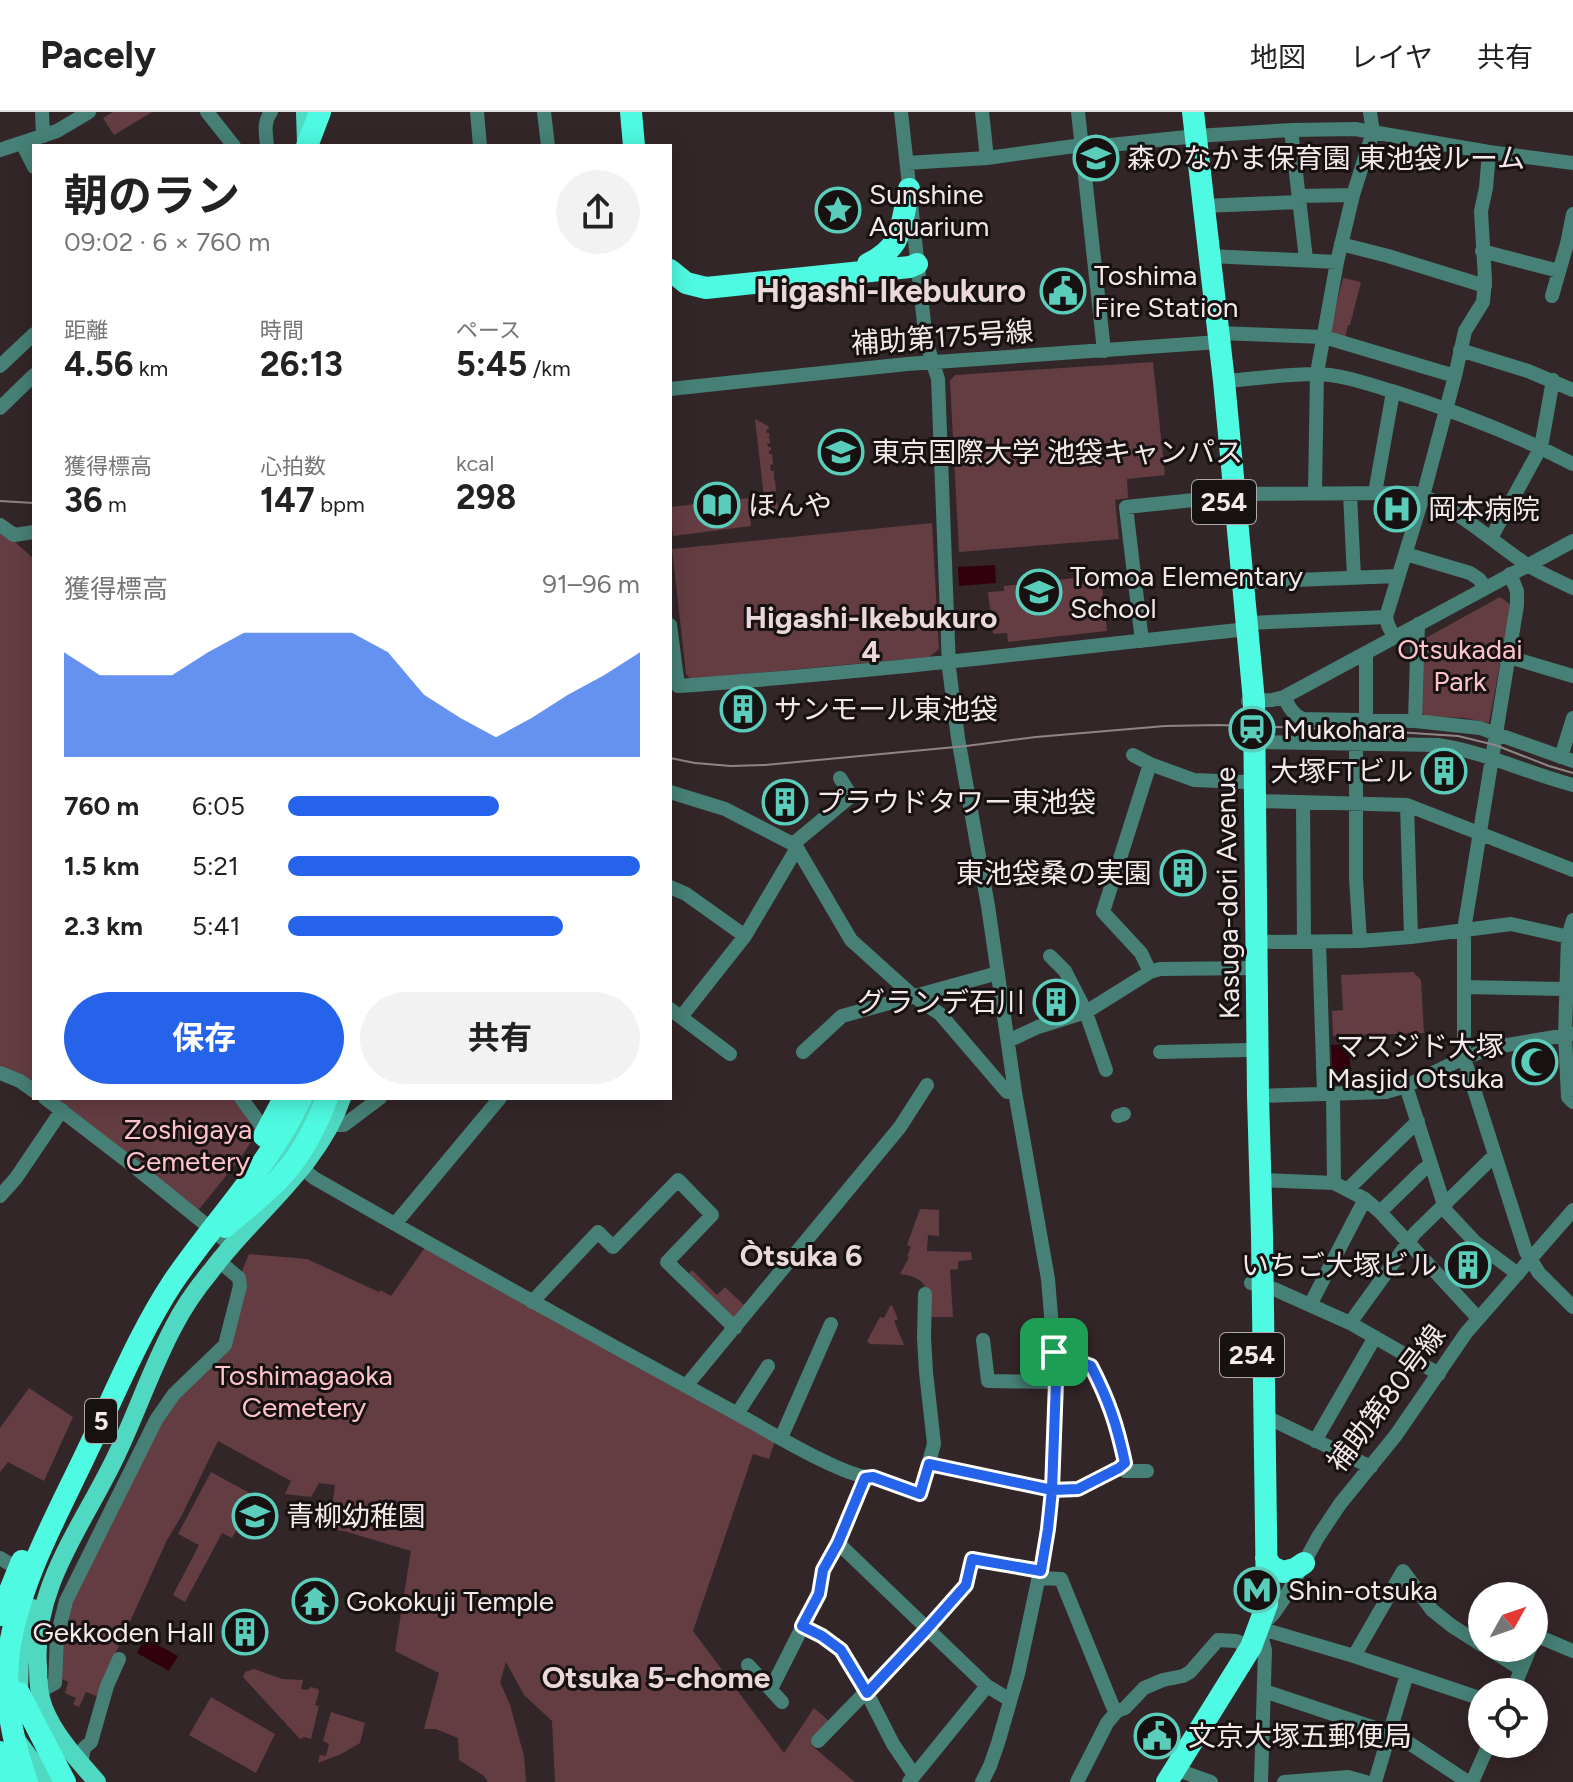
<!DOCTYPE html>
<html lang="ja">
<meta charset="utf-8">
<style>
body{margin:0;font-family:Figtree,"Noto Sans JP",sans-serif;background:#f2f2f2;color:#222;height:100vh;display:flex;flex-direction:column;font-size:30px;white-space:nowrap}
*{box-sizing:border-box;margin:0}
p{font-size:26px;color:#767676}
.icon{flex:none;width:44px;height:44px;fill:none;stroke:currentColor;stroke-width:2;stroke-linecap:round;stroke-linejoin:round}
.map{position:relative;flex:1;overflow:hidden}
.drawer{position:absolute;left:32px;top:32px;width:640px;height:956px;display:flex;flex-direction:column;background:#fff;border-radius:0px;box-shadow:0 4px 20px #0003}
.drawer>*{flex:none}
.needle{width:52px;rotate:50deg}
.tools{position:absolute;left:1468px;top:1470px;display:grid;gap:16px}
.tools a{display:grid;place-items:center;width:80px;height:80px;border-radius:50%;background:#fff;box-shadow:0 4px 20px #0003;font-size:40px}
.pin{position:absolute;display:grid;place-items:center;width:68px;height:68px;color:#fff;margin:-34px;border-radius:16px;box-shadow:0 4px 12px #0006}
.round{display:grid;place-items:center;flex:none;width:84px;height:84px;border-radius:42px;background:#f2f2f2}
.headline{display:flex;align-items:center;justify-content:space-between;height:136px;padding:0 32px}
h1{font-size:44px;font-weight:700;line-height:60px}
.metrics{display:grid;grid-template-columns:repeat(3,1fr);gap:12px;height:136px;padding:8px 32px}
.metrics div{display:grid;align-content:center}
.metrics b{font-size:34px;font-weight:700}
.metrics small{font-size:22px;font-weight:400}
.metrics p{font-size:22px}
.chart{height:224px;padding:16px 32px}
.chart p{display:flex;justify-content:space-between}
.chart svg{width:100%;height:144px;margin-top:8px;fill:#2563eb;opacity:.7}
.action{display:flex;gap:16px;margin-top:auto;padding:16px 32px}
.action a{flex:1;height:92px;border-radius:48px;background:#2563eb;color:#fff;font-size:32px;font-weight:700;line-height:92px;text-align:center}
.action a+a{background:#f2f2f2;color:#222}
ul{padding:0 32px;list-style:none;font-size:26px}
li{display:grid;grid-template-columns:128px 96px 1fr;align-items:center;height:60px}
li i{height:20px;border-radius:10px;background:#2563eb}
header{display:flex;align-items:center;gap:48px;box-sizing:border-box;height:112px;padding:0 40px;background:#fff;border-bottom:2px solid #e0e0e0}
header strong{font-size:38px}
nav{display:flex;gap:44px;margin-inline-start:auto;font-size:28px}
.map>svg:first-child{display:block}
.green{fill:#643d43}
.water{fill:#32000d}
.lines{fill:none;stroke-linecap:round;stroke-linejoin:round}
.minor{stroke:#468076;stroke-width:14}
.major{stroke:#4fd8c2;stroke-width:18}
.highway{stroke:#4efae1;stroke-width:22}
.tram{stroke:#908586;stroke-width:2}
.route-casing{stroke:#fff;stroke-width:16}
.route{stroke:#2563eb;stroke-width:10}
.labels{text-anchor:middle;stroke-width:6;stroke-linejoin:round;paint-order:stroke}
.shield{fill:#171111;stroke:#b1a8a9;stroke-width:2}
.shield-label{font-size:26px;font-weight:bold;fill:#f3e9ea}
.poi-label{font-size:28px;fill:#f3e9ea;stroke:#171111;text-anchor:start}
.street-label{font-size:28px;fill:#f3e9ea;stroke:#171111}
.park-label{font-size:28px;fill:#fec3cb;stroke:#171111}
.neighbourhood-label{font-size:30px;font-weight:bold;fill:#ebd8da;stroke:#171111}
.quarter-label{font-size:32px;font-weight:bold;fill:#ebd8da;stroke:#171111}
</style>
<header>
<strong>Pacely</strong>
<nav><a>地図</a><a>レイヤ</a><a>共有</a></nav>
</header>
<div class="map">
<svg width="1573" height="1670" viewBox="0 0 1573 1670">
<rect width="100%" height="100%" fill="#332628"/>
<path class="green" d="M113 0H152L114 23 103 6Z
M1343 166 1361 170 1350 213H1348L1345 227 1329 223Z
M1153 250 1165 363 1127 367 1128 386 1115 388 1119 427 959 440 950 269 955 263Z
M755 307 768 314 769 317 766 318 767 321H769L770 325H767L770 327V331L767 332 768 335H771V338L769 339V342H772L773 352 770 353 771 359H774V366H772L775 368 776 379 771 380 772 389H777L778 394 785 398V401L766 403Z
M748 386 751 414 673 424 670 395Z
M932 411 939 537 929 545 691 567 686 562 672 437Z
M0 419 6 422 34 447V980L0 961Z
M1101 463 1107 519 1008 530 1007 521 993 522 988 480 1004 479V474Z
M1500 485 1511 493 1489 611 1465 606 1425 604 1420 599 1422 528Z
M1413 860 1421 868 1424 921 1333 924 1332 899 1343 898 1341 863Z
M43 986H237L259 1017 242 1044 196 1101Z
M920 1097 939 1098V1124L928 1123 927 1139 971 1140 972 1148 958 1149V1157L950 1158 953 1205H929C927 1179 931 1166 900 1162L909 1145 907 1144 911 1135 907 1133Z
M426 1134 775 1329 769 1347 753 1342 693 1519 784 1641 814 1596 830 1610 811 1633 855 1670H555L552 1609 524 1583 506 1550 500 1570 510 1593 524 1644 526 1670H488L484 1664 459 1648 458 1626 436 1617H424L439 1561 395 1539 411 1439 344 1419 333 1418 334 1407 337 1406 339 1399 332 1395 335 1373 319 1371 311 1385 285 1382 291 1369 218 1329 182 1403 167 1428 103 1569 99 1585 86 1580 79 1595 73 1592 76 1586 65 1581 68 1570 62 1567 60 1520 67 1492 159 1312 178 1284 229 1234 241 1161 249 1142 307 1147 379 1180 380 1178 391 1184Z
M692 1158 717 1183 725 1175 749 1198 736 1215 684 1166Z
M892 1193 898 1207 894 1209 904 1233 870 1232 867 1229 880 1205 884 1206 890 1194Z
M29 1276 73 1305 44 1369 8 1350 0 1360V1316Z
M211 1360 255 1384 232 1426 222 1421 185 1490 173 1483 199 1433 178 1422Z
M254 1557 282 1567 303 1568 301 1577 307 1578 311 1575 318 1577 319 1580 315 1593 319 1594 311 1627 304 1625 300 1627 243 1565 245 1560Z
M211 1585 275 1622 256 1661 189 1623Z
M331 1600 365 1611 360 1631 341 1642 318 1651 320 1643 326 1644 329 1632 323 1629Z"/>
<path class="water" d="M995 453 996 471 959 474 958 455Z
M1349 932 1351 969 1333 970 1331 933Z
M145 1526 178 1544 169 1559 137 1541Z"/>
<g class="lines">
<path class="minor" d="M42 0 43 24
M207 0 234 34
M477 0 480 34
M544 0 548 34
M901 0 926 229 938 267 949 556 958 626 988 794 1015 980 1048 1167 1056 1264 1052 1378 1045 1436 1018 1562 998 1631 990 1654 982 1670
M982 0 987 46
M1078 0 1104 239
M1291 18 1306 147
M22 31 34 55
M267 34C266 22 263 10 271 0
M1082 36 1196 24 1291 18 1355 17 1489 40 1573 51
M0 38 57 19 89 0
M907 51 987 46 1082 33
M1298 84 1353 83
M1203 94 1299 90
M1341 132 1388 144 1485 174
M1482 139 1559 159
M1209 144 1337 150
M1552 184 1567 132 1573 102
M1218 221 1324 225 1455 264
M1460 238 1528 259 1573 278
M0 254 34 222
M1224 269C1254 267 1285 262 1315 262 1340 262 1368 272 1392 279 1455 299 1515 322 1573 352
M670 277 907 252 1219 230
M0 296 34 263
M1315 381 1317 261 1337 150 1353 83 1373 20 1370 0
M1375 381 1393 280
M1234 382 1414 381C1456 394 1492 430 1529 454 1543 462 1558 469 1573 476
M1350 382 1354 465
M0 413 14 423 34 420
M1491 426 1541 335 1553 268
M1406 442 1470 461 1479 467 1485 475
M1510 462 1517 479V493L1464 818V946L1526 1140 1539 1161 1573 1195
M1243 470 1398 464
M1247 511 1386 505
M670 513 678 574C865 561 1052 538 1238 518
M1394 525 1388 513 1386 505 1423 384 1455 264 1465 219 1483 190 1485 168 1481 99 1486 76 1489 40
M1142 529 1126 395 1223 385
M1509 545 1573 564
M1284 585C1289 595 1293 603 1303 607L1415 609 1480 616 1573 649
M1248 589 1272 588 1284 585 1573 429
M1415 609 1418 512
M1255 630 1438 633C1485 640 1527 661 1573 673
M1356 632V766L1360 829
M1366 632V541
M1133 643 1150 652 1194 668 1245 670
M1561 645 1573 606
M670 680 725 697 793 732 797 736 851 828 912 883 940 902 1007 980H1015
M1256 689 1407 693 1573 758
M1303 690 1304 830
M1407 693 1411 825
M793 732 851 684 840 666
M670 775 686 782 745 824
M1573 808 1568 825 1565 923 1568 985 1573 990
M1258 830 1360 829 1411 825 1511 812 1573 826
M1319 830 1324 982
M1050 844 1065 859 1085 898 1106 958
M1150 860 1141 841 1103 800 1150 652
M1464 875 1566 877
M670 897 730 942
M681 905 745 824 797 736
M1008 929 1038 915 1086 900 1150 860 1160 857 1257 856
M803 940 842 904 998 861
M1160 940 1248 938
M0 961 20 969 34 979
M1406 974 1446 1099 1475 1130 1518 1162
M1333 982 1334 1071
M1258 984 1386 980 1406 974 1464 946 1495 935 1573 922
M45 986 136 1056 231 1133
M241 986 269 1024
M1118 1004 1124 1002
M331 1013H344L380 986
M295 1050 314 1066C452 1145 592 1223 732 1299 758 1313 849 1369 873 1365L920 1382 934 1332 926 1260 924 1226 925 1182
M1261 1068 1334 1071 1365 1087 1380 1100 1478 1206
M1348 1077 1418 1009
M0 1084 16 1066 62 998
M1380 1100 1423 1058 1431 1052
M395 1112 500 986
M1251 1171 1274 1177 1350 1211 1439 1262
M532 1190 598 1120 613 1135 678 1068 712 1103 667 1150 735 1216
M1310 1193 1365 1087
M1350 1211 1415 1121 1495 1043
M983 1228 988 1269 1056 1270
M686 1274 900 1015 927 973
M737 1302 768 1254
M1264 1304 1371 1355
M781 1326 831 1212
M1315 1329 1375 1225
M929 1352 1052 1378 1078 1377 1119 1356 1125 1351C1117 1314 1109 1288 1091 1254L1054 1240
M1119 1356 1125 1359H1147
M838 1431 987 1574 1010 1588
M0 1446 23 1460
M1039 1466 1061 1467 1113 1595 1117 1599
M1265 1510 1274 1501 1287 1482 1318 1425 1340 1392 1396 1323 1466 1221 1573 1098
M802 1514 822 1524 841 1538 867 1581 893 1632 914 1663
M1259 1516 1354 1544 1482 1587
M1259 1516 1265 1538 1261 1670
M1534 1526 1535 1523 1573 1539
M1487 1536 1521 1557
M1354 1544 1403 1459 1432 1498 1452 1514 1482 1533
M748 1553 782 1590
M771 1577 819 1482 823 1458 838 1431 865 1366
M40 1579 55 1571 57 1525 66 1489 156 1308 174 1282 225 1233 240 1174 239 1166 219 1149
M1264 1579 1390 1621 1406 1629 1468 1670
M1512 1580 1530 1536
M818 1629 927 1517 966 1473 972 1447 1041 1459
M81 1652 84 1636 91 1630 107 1574 119 1547
M1175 1657 1211 1670
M909 1670 987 1574
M1077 1670 1107 1611 1117 1599 1125 1596 1144 1576 1163 1568 1183 1564 1190 1560 1218 1528 1236 1529 1251 1535
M1284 1670 1348 1665 1366 1670
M1375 1670 1407 1562
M1472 1670 1489 1632"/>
<path class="major" d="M305 0 306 31
M259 1074 286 1041 315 989
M17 1592 19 1581 20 1539 33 1496
M16 1627 48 1670
M97 1670C77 1647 55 1624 44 1596 39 1584 38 1568 38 1554 32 1474 85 1411 117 1342 137 1300 152 1255 174 1214 184 1194 197 1176 211 1159 254 1101 318 1056 342 986"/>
<path class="highway" d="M631 0 634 34
M307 34 320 0
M868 152C905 134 900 113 909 77
M670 158 686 171 706 176 910 155 917 152
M264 1024 284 986
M225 1115C243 1099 262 1085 278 1068 300 1046 316 1015 327 986
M1266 1446 1272 1455 1283 1460 1295 1457 1304 1451
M0 1503 22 1449
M19 1581 65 1670
M0 1640 6 1670
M27 1670C12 1628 3 1584 9 1539 19 1468 61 1396 91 1331 117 1277 140 1220 173 1170 215 1108 269 1054 301 986
M1167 1670 1251 1535 1267 1492 1262 1123 1258 984 1254 589 1224 269 1193 0"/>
<path class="tram" d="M0 389 34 391
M670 646 695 651 731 654 765 653 966 634 1036 625 1165 614 1218 613 1365 618 1458 624 1495 633 1549 654 1573 661"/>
</g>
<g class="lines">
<g class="route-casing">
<path id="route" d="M1054 1240 1056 1270 1052 1378 929 1352 920 1382 873 1365 865 1366 838 1431 823 1458 819 1482 802 1514 822 1524 841 1538 867 1581 927 1517 966 1473 972 1447 1041 1459 1048 1417 1052 1378 1078 1377 1119 1356 1125 1351C1117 1313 1109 1289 1091 1254L1054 1240"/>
</g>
<use href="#route" class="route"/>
</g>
<defs>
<g id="school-ring" transform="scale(2.3)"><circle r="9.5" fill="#171111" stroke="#5bcebb" stroke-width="1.5"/><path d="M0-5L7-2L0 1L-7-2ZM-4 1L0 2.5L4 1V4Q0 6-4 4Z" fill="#5bcebb"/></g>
<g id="sight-ring" transform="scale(2.3)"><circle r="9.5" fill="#171111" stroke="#5bcebb" stroke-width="1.5"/><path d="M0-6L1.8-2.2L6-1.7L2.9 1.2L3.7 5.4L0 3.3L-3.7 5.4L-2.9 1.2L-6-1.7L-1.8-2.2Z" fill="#5bcebb"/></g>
<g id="civic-ring" transform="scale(2.3)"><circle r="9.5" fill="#171111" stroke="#5bcebb" stroke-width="1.5"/><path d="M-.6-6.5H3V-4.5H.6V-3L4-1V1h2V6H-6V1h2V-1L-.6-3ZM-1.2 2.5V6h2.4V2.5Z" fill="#5bcebb"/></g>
<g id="university-ring" transform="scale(2.3)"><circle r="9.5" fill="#171111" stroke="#5bcebb" stroke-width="1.5"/><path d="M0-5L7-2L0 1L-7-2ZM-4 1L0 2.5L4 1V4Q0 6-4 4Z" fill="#5bcebb"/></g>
<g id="library-ring" transform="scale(2.3)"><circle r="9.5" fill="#171111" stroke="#5bcebb" stroke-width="1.5"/><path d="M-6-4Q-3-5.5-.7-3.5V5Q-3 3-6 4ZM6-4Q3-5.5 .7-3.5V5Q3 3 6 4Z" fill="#5bcebb"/></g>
<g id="hospital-ring" transform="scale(2.3)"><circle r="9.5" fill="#171111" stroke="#5bcebb" stroke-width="1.5"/><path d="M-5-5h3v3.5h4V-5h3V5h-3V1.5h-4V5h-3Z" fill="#5bcebb"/></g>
<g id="building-ring" transform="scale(2.3)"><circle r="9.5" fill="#171111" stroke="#5bcebb" stroke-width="1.5"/><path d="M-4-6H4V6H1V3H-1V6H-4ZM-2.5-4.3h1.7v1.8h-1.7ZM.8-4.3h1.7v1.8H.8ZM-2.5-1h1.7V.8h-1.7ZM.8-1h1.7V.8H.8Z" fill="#5bcebb"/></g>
<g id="station-ring" transform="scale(2.3)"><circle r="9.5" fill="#171111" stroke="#5bcebb" stroke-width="1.5"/><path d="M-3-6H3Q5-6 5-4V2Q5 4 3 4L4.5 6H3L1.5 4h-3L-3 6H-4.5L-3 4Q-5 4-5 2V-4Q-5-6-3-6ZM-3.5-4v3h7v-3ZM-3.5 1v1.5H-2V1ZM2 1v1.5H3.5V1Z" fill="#5bcebb"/></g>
<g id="mosque-ring" transform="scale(2.3)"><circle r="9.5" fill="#171111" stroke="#5bcebb" stroke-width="1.5"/><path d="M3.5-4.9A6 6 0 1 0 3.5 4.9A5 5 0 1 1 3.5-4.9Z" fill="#5bcebb"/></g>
<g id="metro-ring" transform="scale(2.3)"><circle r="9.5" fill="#171111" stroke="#5bcebb" stroke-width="1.5"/><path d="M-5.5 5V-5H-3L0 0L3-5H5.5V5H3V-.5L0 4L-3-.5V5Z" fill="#5bcebb"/></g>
<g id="temple-ring" transform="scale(2.3)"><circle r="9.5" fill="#171111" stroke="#5bcebb" stroke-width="1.5"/><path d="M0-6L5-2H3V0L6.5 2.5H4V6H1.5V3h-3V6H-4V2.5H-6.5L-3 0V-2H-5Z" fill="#5bcebb"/></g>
</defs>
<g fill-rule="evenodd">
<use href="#school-ring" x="1096" y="46"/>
<use href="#sight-ring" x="838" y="98"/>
<use href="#civic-ring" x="1063" y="179"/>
<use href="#university-ring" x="841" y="340"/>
<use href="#library-ring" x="717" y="393"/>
<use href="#hospital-ring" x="1397" y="397"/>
<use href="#school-ring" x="1039" y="480"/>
<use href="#building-ring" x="743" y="597"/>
<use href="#station-ring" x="1252" y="617"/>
<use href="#building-ring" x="1444" y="659"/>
<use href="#building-ring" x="785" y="690"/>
<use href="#building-ring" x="1183" y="761"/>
<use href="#building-ring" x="1056" y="890"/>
<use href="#mosque-ring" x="1535" y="950"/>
<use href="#building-ring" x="1468" y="1153"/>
<use href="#school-ring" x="255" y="1404"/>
<use href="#metro-ring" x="1257" y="1478"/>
<use href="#temple-ring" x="315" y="1489"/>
<use href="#building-ring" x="245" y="1520"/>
<use href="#civic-ring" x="1157" y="1624"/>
</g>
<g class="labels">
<g class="shield">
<rect x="1192" y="368" width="64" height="44" rx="6"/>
<rect x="1220" y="1221" width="64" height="44" rx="6"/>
<rect x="85" y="1287" width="32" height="44" rx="6"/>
</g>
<g class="shield-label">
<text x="1224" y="399">254</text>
<text x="1252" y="1252">254</text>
<text x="101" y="1318">5</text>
</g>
<g class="poi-label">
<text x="1127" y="56">森のなかま保育園 東池袋ルーム</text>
<text x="869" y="92">Sunshine<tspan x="869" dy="32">Aquarium</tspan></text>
<text x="1094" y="173">Toshima<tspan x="1094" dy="32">Fire Station</tspan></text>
<text x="872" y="350">東京国際大学 池袋キャンパス</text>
<text x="748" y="403">ほんや</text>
<text x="1428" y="407">岡本病院</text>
<text x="1070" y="474">Tomoa Elementary<tspan x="1070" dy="32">School</tspan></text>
<text x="774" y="607">サンモール東池袋</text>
<text x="1283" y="627">Mukohara</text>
<text x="1413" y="669" text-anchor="end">大塚FTビル</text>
<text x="816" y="700">プラウドタワー東池袋</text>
<text x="1152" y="771" text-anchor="end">東池袋桑の実園</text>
<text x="1025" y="900" text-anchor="end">グランデ石川</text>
<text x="1504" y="944" text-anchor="end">マスジド大塚<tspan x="1504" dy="32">Masjid Otsuka</tspan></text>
<text x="1437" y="1163" text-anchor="end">いちご大塚ビル</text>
<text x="286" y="1414">青柳幼稚園</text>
<text x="1288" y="1488">Shin-otsuka</text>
<text x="346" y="1499">Gokokuji Temple</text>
<text x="214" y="1530" text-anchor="end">Gekkoden Hall</text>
<text x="1188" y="1634">文京大塚五郵便局</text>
</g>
<g class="street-label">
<text transform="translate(942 225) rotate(-4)" y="10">補助第175号線</text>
<text transform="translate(1227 781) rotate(-91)" y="10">Kasuga-dori Avenue</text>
<text transform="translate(1386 1286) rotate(-53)" y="10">補助第80号線</text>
</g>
<g class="park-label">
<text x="1460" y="547">Otsukadai<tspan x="1460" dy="32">Park</tspan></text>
<text x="188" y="1027">Zoshigaya<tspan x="188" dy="32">Cemetery</tspan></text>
<text x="304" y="1273">Toshimagaoka<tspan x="304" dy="32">Cemetery</tspan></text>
</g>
<g class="neighbourhood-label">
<text x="871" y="516">Higashi-Ikebukuro<tspan x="871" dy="34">4</tspan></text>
<text x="801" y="1154">Òtsuka 6</text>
<text x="656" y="1576">Otsuka 5-chome</text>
</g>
<g class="quarter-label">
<text x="891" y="190">Higashi-Ikebukuro</text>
</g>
</g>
</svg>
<div class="tools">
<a><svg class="needle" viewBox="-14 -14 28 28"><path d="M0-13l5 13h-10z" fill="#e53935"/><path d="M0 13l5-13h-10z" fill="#767676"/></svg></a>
<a><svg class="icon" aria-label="locate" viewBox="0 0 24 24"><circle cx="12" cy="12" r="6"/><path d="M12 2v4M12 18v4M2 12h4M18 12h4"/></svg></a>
</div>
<div class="pin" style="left:1054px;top:1240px;background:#1e9e55"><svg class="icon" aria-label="arrive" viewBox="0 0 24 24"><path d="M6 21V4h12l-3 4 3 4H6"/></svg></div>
<section class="drawer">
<div class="headline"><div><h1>朝のラン</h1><p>09:02 · 6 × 760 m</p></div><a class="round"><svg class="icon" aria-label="share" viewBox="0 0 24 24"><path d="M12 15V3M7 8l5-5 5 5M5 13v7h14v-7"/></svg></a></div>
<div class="metrics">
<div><p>距離</p><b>4.56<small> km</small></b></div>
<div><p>時間</p><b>26:13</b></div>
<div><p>ペース</p><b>5:45<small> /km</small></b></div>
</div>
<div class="metrics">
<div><p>獲得標高</p><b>36<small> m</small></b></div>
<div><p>心拍数</p><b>147<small> bpm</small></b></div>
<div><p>kcal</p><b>298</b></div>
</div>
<div class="chart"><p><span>獲得標高</span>91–96 m</p>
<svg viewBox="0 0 160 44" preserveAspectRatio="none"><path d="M0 44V12L10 19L20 19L30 19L40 12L50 6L60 6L70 6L80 6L90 12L100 25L110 32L120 38L130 32L140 25L150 19L160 12V44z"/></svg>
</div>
<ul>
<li><b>760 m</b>6:05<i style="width:60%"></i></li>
<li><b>1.5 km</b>5:21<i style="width:100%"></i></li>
<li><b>2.3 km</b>5:41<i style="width:78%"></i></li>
</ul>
<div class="action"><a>保存</a><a>共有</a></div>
</section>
</div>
